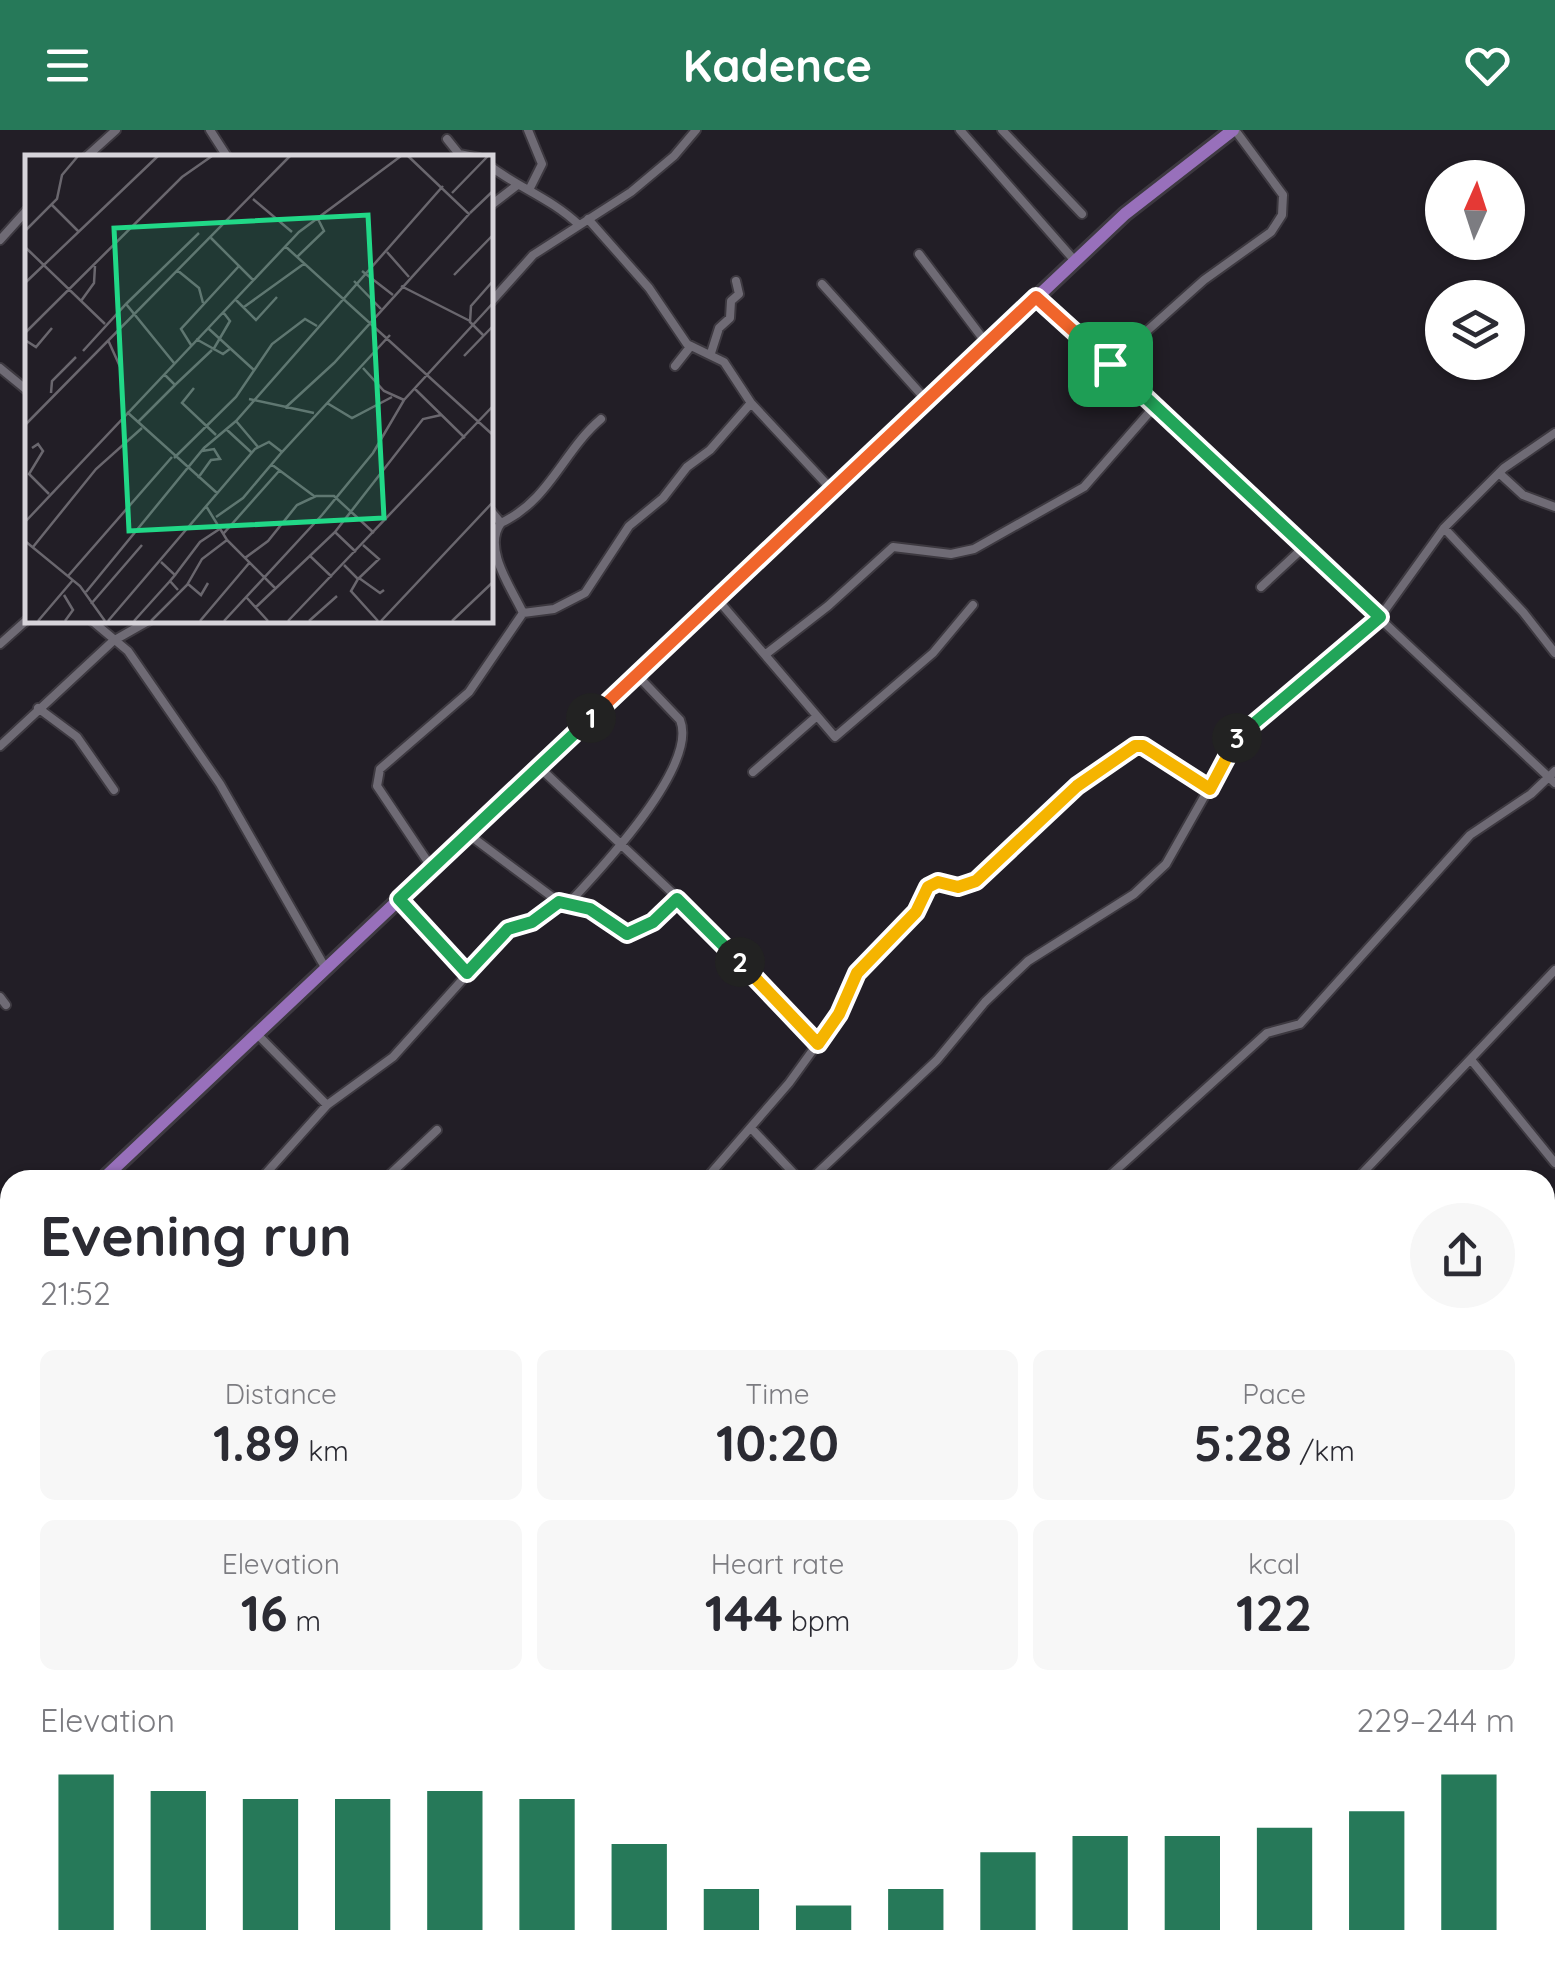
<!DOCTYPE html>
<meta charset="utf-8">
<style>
body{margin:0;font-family:Quicksand,sans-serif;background:#f7f7f7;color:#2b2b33;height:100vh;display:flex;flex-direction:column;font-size:38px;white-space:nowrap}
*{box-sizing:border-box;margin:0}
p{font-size:32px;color:#7c7c81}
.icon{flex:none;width:55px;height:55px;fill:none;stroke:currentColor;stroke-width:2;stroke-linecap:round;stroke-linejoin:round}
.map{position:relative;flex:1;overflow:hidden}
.sheet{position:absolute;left:0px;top:1040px;width:1555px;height:812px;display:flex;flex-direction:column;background:#fff;border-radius:30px 30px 0 0;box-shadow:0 2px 8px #0004}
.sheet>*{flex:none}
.needle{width:65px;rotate:3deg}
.fabs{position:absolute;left:1425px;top:30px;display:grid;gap:20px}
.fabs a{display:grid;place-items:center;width:100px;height:100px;border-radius:50%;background:#fff;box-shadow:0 2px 8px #0004;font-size:50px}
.pin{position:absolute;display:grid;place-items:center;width:85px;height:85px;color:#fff;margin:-42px;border-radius:20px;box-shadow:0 5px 15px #0006}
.km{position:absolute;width:50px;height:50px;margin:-25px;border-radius:50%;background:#222;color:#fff;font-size:28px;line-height:50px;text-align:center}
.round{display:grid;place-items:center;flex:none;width:105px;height:105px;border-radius:52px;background:#f7f7f7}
.head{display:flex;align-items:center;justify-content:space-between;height:170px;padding:0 40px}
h1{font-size:55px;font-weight:800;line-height:75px}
.metrics{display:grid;grid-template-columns:repeat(3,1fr);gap:15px;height:170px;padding:10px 40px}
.metrics div{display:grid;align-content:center;border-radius:15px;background:#f7f7f7;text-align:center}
.metrics b{font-size:50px;font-weight:800}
.metrics small{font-size:28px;font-weight:400}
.metrics p{font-size:28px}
.chart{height:280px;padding:20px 40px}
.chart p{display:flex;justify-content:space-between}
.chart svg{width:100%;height:180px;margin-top:10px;stroke:#267959;stroke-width:6}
header{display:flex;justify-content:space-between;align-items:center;height:130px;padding:0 40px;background:#267959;color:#fff;font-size:45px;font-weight:800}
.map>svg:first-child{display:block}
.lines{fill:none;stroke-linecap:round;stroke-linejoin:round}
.street-casing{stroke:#3d3940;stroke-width:12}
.primary-casing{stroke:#3d3940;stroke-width:18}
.street{stroke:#6f6b75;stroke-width:8}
.primary{stroke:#9870bb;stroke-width:12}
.split-1-casing{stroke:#fff;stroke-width:20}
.split-2-casing{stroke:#fff;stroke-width:20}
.split-3-casing{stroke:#fff;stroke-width:20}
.split-4-casing{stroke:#fff;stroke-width:20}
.split-1{stroke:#f0652b;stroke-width:12}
.split-2{stroke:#22a559;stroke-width:12}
.split-3{stroke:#f5b400;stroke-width:12}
.split-4{stroke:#22a559;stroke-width:12}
.inset-road{fill:none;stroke:#6a676e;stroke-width:2.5}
.view{fill:#21d887;fill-opacity:0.15;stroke:#21d887;stroke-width:5}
.inset-edge{fill:none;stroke:#d7d4da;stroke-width:5}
</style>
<header><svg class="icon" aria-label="menu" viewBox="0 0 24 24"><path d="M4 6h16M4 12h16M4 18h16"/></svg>Kadence<svg class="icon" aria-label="heart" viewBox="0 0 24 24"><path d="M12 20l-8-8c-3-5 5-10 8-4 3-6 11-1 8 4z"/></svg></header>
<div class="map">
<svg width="1555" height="1852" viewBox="0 0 1555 1852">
<rect width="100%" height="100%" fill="#221e26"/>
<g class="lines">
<g class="street-casing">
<path id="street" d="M210 0 228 28
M528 0 542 34 529 60
M960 0 1075 131
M1002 0 1082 84
M447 9 459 24 479 28
M85 28 116 0
M490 36C519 58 552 69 579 95
M490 76 516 56
M588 89 649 158 687 214 724 232 751 273 833 361
M0 110 28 79
M919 124 987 214
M822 154 928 272
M1037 167 1555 653
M490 173 533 125 631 62 674 26 696 0
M711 223 719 198 730 188 731 171 739 164 736 151
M1110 234 1204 150 1271 102 1282 85 1283 65 1235 0
M675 236 690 217
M0 238 28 261
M1499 343 1523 365 1555 377
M490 380 501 393C482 418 512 459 523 483
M501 393C550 370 563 321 601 289
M1444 398 1523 482 1555 523
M1261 457 1305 416
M718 470 835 607 933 523 973 475
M91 490 128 521 220 654 326 839
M0 514 28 489
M766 524 828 476 893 417 951 424 974 419 1084 357 1153 278
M38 578 77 607 114 660
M0 616 113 511 150 490
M539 637 718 806 817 913
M753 642 817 586
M468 704 559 772 590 779 627 804 653 792 677 769
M432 738 377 656 380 639 469 562 523 483 554 479 585 463 629 396 663 368 687 337 710 320 751 273
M399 769 467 843
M568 774C598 742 699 636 680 590L637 545
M0 867 6 875
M257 904 327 975 393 927 508 799 533 792 559 772
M1472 931 1555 1033
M751 998 800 1050
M260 1050 327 975
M384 1050 437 1000
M705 1050 789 953 839 884 857 843 916 781 928 757 938 752 970 755 1077 656 1135 616H1143L1210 659
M810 1050 937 930 985 872 1028 831 1134 764 1166 734 1238 607 1380 487 1444 398 1504 338 1555 303
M1105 1050 1267 903 1300 894 1470 705 1531 664 1555 641
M1356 1050 1555 840
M1545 1173 1555 1170
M0 1306 10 1305
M1545 1404 1555 1387
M1545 1576 1555 1566
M0 1705 10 1688
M551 1842 555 1852
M1405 1842 1413 1852
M17 1852 26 1842
M342 1852 356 1842
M620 1852 628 1842
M926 1852 940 1842
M1140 1852 1149 1842
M1290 1852 1299 1842"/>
</g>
<g class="primary-casing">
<path id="primary" d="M102 1050 1125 84 1233 0
M0 1147 10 1138"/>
</g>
<use href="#street" class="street"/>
<use href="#primary" class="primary"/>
</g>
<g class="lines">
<g class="split-1-casing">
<path id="split-1" d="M591 588 1036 167 1110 234"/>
</g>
<g class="split-2-casing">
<path id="split-2" d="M591 588 399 769 467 843 508 799 532 792 559 772 590 779 627 804 653 792 677 769 740 832"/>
</g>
<g class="split-3-casing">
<path id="split-3" d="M740 832 818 914 839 884 857 843 916 782 928 757 938 752 958 757 976 751 1077 656 1135 616H1143L1210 659 1237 608"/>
</g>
<g class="split-4-casing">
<path id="split-4" d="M1110 234 1380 487 1237 608"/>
</g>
<use href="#split-1" class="split-1"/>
<use href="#split-2" class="split-2"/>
<use href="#split-3" class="split-3"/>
<use href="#split-4" class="split-4"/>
</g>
<g transform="translate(25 25)">
<rect width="468" height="468" fill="#221e26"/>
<path class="inset-road" d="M427 38 463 1M228 44 267 77M27 50 53 76M445 58 468 36M0 76 32 44 37 20 53 1M186 83 228 125M260 91 468 280M0 92 80 169M362 97 384 122M272 102 299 76 293 64M152 115 174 133 178 148M337 116 368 140M429 120 468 80M329 126 356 154M0 128 133 1M376 131 445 166M210 144 231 165 252 142M56 146 69 128 70 111M101 149 174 78M219 152 280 108M184 174 230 216M0 178 157 22 187 1M458 180 445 167 446 151 468 126M171 184 198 199 206 193M0 185 11 192 27 173M83 185 97 216M166 190 156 174 214 111M188 195 205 166 198 157M58 196 101 149 149 208M439 201 468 171M338 213 359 236 379 245M139 219 150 230 187 195M169 233 157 248 191 280M389 233 440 283M26 238 27 226 51 202M224 244 289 258M302 248 327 263 367 242M260 253 309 208 444 59 383 1M102 257 192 338M211 266 233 292M113 267 150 230M0 270 265 1M201 274 227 298M7 293 13 289 18 296 4 319 24 339M149 303 211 242 247 189 280 164 292 171M246 309 289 341M173 323 186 305 195 304 189 294 177 296M181 351 202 385 251 434M191 362 218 343 257 297M0 367 274 77 376 1M310 377 398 264 416 260M199 378 254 316M0 386 55 431 80 466M8 392 71 314 117 273M284 400 307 422M220 403 243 386 272 350 291 341H309L349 378M136 407 150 420 145 426 153 435M319 410 333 424 326 436 353 466M150 420 175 387 196 373M43 421 147 302M334 423 355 438 359 435M333 424 354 404 338 390M163 429 176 440 183 428M61 437 179 293 211 266 418 31M39 440 48 455 40 466M222 443 243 466M66 449 117 390M230 453 310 377 331 397M13 466 48 425M83 466 230 294 244 287 257 297 365 180M109 466 145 426M126 466 162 430 177 404 202 385M175 466 225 407M199 466 297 360 348 298 379 245 468 148M263 466 468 251M284 466 312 441M356 466 468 347M427 466 468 427"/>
<path class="view" d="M343 60 359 363 104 376 89 73Z"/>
<rect width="468" height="468" class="inset-edge"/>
</g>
</svg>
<div class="fabs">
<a><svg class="needle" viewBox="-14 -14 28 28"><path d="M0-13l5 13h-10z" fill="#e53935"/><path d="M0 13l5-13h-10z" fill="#7c7c81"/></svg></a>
<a><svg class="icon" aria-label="layers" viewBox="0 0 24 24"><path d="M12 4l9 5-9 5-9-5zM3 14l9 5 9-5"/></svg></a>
</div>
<div class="pin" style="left:1110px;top:234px;background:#1e9e55"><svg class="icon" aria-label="arrive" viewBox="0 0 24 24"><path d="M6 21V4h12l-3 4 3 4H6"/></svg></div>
<b class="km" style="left:591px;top:588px">1</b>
<b class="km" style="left:740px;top:832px">2</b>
<b class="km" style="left:1237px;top:608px">3</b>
<section class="sheet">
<div class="head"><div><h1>Evening run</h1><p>21:52</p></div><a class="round"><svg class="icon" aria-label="share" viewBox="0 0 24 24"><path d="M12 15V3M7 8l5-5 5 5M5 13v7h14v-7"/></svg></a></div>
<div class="metrics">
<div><p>Distance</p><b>1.89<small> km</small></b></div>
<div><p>Time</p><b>10:20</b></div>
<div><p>Pace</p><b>5:28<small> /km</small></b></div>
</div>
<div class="metrics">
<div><p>Elevation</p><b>16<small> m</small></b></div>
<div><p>Heart rate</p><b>144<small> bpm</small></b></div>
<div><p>kcal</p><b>122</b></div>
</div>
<div class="chart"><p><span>Elevation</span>229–244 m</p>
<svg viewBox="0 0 160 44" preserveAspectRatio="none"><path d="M5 44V6M15 44V10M25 44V12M35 44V12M45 44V10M55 44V12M65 44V23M75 44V34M85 44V38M95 44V34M105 44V25M115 44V21M125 44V21M135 44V19M145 44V15M155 44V6"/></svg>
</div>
</section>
</div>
